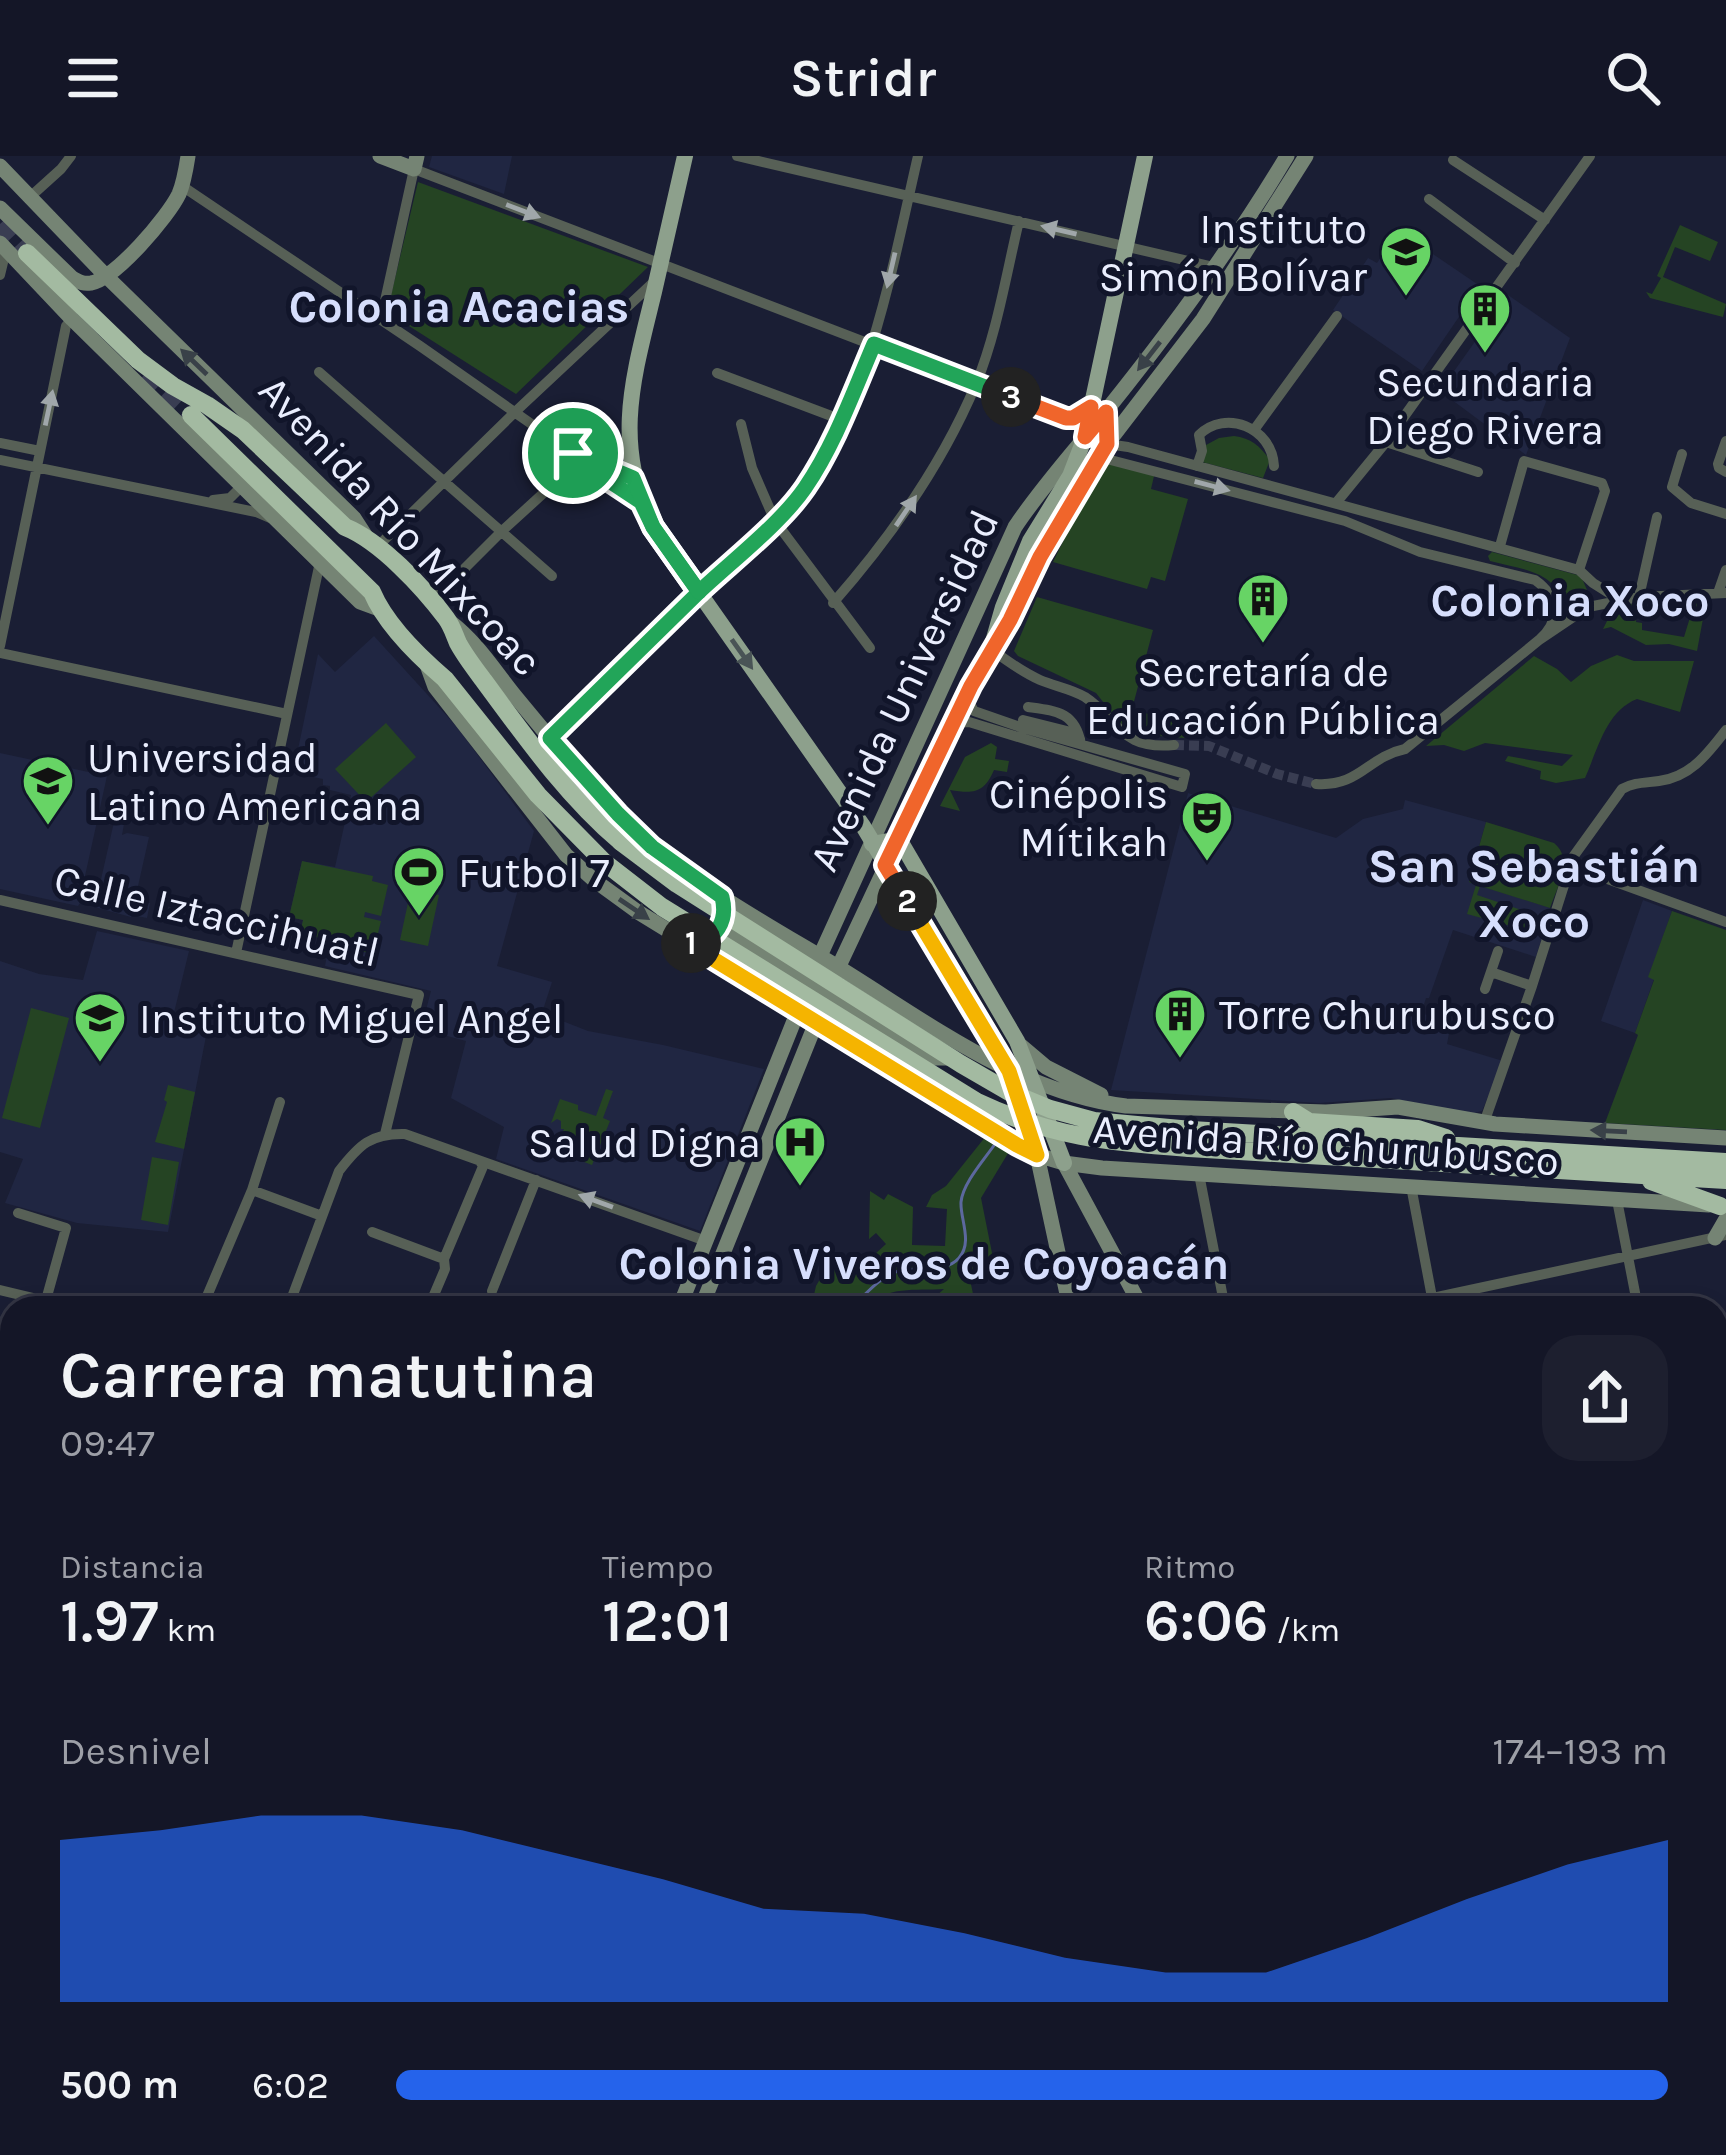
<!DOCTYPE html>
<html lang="es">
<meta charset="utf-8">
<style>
body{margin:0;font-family:Karla,sans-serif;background:#1d1f2f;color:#f1f3f6;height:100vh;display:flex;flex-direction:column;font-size:45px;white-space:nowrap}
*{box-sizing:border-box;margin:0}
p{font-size:39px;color:#9d9fa7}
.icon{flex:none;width:66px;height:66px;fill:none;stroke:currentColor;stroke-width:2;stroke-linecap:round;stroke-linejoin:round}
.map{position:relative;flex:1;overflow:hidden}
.details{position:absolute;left:0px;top:1140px;width:1728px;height:861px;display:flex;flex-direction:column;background:#141627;border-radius:36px 36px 0 0;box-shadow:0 6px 18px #0003,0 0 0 3px #333544}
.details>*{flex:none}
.pin{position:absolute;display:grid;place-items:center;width:102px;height:102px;color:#fff;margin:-51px;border:6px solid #fff;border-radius:50%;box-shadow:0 3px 12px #0007}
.km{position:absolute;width:60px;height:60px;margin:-30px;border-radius:50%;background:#222;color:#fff;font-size:33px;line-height:60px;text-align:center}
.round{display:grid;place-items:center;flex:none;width:126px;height:126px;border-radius:36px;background:#1d1f2f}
.summary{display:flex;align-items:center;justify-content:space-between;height:204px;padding:0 60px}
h1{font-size:66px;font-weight:600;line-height:90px}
.stats{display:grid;grid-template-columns:repeat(3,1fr);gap:18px;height:204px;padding:12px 60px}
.stats div{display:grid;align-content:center}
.stats b{font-size:60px;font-weight:600}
.stats small{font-size:33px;font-weight:400}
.stats p{font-size:33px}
.chart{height:336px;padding:24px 60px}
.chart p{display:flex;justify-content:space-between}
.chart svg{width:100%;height:216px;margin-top:12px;fill:#2563eb;opacity:.7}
ul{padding:0 60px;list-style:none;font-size:39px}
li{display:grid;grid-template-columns:192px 144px 1fr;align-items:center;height:90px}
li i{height:30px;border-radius:15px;background:#2563eb}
header{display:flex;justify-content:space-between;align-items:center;height:156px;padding:0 60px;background:#141627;font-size:54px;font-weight:600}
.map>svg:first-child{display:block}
.built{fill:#202642}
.green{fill:#254423}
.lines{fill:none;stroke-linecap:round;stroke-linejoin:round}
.stream{stroke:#5c689e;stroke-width:3}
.street-tunnel{stroke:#393d52;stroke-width:10;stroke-dasharray:10 5;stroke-linecap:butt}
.highway-tunnel{stroke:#393d52;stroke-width:18;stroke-dasharray:18 9;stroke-linecap:butt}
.street{stroke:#576056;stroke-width:10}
.secondary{stroke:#758474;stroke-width:15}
.primary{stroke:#8da08c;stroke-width:16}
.highway{stroke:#a3baa1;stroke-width:18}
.highway-bridge{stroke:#a3baa1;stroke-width:18}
.oneway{fill:#a0a7aa}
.oneway2{fill:#394148}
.oneway3{fill:#495456}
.split-1-casing{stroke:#fff;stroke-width:24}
.split-2-casing{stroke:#fff;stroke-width:24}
.split-3-casing{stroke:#fff;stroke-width:24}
.split-4-casing{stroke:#fff;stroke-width:24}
.split-1{stroke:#22a559;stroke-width:15}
.split-2{stroke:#f5b400;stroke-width:15}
.split-3{stroke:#f0652b;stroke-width:15}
.split-4{stroke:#22a559;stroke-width:15}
.labels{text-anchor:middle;stroke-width:10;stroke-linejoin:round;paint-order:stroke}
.poi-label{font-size:42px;fill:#eaeefe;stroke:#11152a;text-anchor:start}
.street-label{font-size:42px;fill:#eaeefe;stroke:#11152a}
.neighbourhood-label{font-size:45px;font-weight:bold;fill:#d6defc;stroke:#11152a}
.quarter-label{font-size:48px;font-weight:bold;fill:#d6defc;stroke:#11152a}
</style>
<header><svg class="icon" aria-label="menu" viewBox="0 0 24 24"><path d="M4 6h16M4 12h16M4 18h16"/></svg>Stridr<svg class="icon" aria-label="search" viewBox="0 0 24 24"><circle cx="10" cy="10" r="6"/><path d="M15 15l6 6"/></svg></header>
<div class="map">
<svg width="1726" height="1999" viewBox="0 0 1726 1999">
<rect width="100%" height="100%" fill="#1a1e34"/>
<path class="built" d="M432 0H512L504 38 429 11Z
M1399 75 1480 130 1422 215 1333 154 1368 102 1377 107Z
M1508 139 1570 182 1526 299 1440 235Z
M374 480 457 571 534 675 497 810 552 826 542 857 588 875 663 889 764 913 700 1075 496 1003 504 971 451 942 466 885 421 873 431 835 325 810 330 784 300 778 303 764 289 761 302 705 335 711 351 639 330 634V630L323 629V623L293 617 318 498 335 516Z
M0 597 107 620 85 720 91 722 88 738 97 741 114 666 124 668 122 679 127 677 149 681 134 748 142 751 144 746 150 747 147 762 132 759 131 761 80 747 78 750 0 733Z
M1188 637 1336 682 1363 663 1403 653 1405 644 1486 666 1469 726 1551 752 1536 801 1453 774 1429 842H1426L1421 857 1451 867 1447 888 1503 905 1482 955 1471 958 1391 942 1319 947 1111 934Z
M1643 744 1672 755 1649 820 1654 823 1635 877 1601 865Z
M97 775 189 795 172 865 207 875 168 1076 77 1067 5 1047 23 1003 0 996V805L39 818 83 824Z"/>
<path class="green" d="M418 26 648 111 516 238 387 156Z
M1680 69 1718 86 1710 105 1675 91 1663 121 1726 148 1723 161 1650 142 1646 136 1652 138 1661 122 1657 120Z
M1234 280C1251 282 1260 290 1270 304L1263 322 1202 306 1206 289 1219 282Z
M1107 306 1154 320 1151 333 1188 343 1165 425 1151 421 1147 433 1053 406 1082 347Z
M1492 396 1581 420 1587 434 1586 449 1563 467C1567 416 1529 415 1490 405L1488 400Z
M1037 441 1153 474 1132 553 1198 573 1184 582 1136 578 1119 566 1096 537 1018 500 1014 495Z
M1678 441H1707L1697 495 1669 488 1646 489 1611 471 1603 473 1608 463 1619 458 1620 450 1638 447 1636 466 1642 467V474L1684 481 1692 455 1683 452 1684 447 1678 445Z
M1617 499 1634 505H1694L1680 556 1637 543C1606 555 1598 593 1585 622L1556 627 1540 623 1541 615 1505 605 1508 600 1562 610 1573 599 1485 587 1464 595 1444 589 1426 590 1534 500 1557 513 1571 526 1591 510Z
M386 567 416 601 366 646 335 613Z
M991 587 997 591 995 603 1009 605 1007 616 994 614C984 637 974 638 950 634L960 655 940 650 965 601Z
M1486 666 1554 687C1574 703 1557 731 1550 752L1480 730 1477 739 1548 763 1543 779 1467 758 1476 729 1469 726Z
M302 705 373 720 372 725 388 729 381 760 365 756 364 761 381 765 373 798 356 794V789L300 778 303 764 289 761Z
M411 733 439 739 428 790 400 784Z
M1672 755 1726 774V974L1605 967 1638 879 1635 877 1654 824 1648 821Z
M31 852 69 862 40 972 2 962Z
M168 929 195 936 184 993 155 986 167 946 164 944Z
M606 933 613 935 603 962 610 965 592 1009 569 1000 558 986 564 973H561V965L557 963 551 967 560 943 578 949V954L596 960Z
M986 980 1010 994 981 1042 993 1102 969 1119 976 1152H962L965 1145 956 1140 937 1147 935 1141 944 1133C915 1135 887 1129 865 1152H811L816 1130 830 1106 841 1108 852 1119 886 1088 876 1077 869 1083 870 1035 884 1044 888 1038 913 1051 912 1089 945 1090 947 1053 926 1051 932 1039 946 1030Z
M152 1001 179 1006 168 1069 141 1064Z
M12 1983V1989H1172L1168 1999H5Z"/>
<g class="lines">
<path class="stream" d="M851 1152C864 1140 879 1122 895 1116 915 1109 944 1119 959 1102 973 1086 960 1063 961 1046 963 1027 984 1004 995 988"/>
<path class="street-tunnel" d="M1174 589 1209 590 1277 618 1316 628"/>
<path class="highway-tunnel" d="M0 68 38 109
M146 217 191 259"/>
<path class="street" d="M737 0 1214 111
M1453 4 1545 64
M182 30 420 190 573 297 633 322
M30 41 61 13 71 0
M1429 43 1515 107
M0 119 6 94
M381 163 414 13 1060 261 1073 262 1090 251
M319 216 552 420
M717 217 842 264
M741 268 752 312 775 365 870 492
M1254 274 1337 160
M1726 285 1718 308 1719 312 1726 316
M1386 286 1478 316
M0 287 40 295
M1107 288 1128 291 1579 414 1593 427 1620 444
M1682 298 1672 331 1691 347 1726 358
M1099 301 1345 365 1420 396 1535 424C1559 441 1561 465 1539 484
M0 304 256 356 270 362
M584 308 641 346
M1197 310 1202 295 1199 279C1225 253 1272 271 1274 310
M213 344 230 342 242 330
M1336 347 1386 286 1590 0
M1500 390 1524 305 1602 327 1605 335 1579 414
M377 391 515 256 656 124
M1718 437 1726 414
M1639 441 1657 361
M431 446 501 376 583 301
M833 447C891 381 942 309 976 228 997 177 1006 119 1019 65
M0 490 66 170 72 163
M991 493C1007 505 1022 516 1040 524 1054 530 1072 533 1085 541 1121 565 1120 594 1174 589
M0 497 287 558
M1028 551C1057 555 1075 556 1081 588
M1023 564 1067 575 1080 583
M953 567 969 566 1182 631 1185 618 1023 572 974 555 966 540
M550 582 787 353C866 268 892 111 918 0
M1316 628C1360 631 1367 601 1405 593L1539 484 1588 451 1639 441 1726 437
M1573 701 1580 713 1726 766
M0 744 419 839 385 978
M236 797 320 406
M1491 816 1532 830
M1485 833 1498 795
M1484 967 1532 830 1573 701 1622 633C1635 626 1645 627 1659 625 1691 621 1708 597 1726 574
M1199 1018 1225 1152
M1411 1030 1434 1152
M252 1034 322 1060
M1617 1044 1638 1152
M18 1057 66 1072 46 1144
M372 1076 444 1103
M0 1134 75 1152
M492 1135 536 1024
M515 1145 535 1152
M431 1146 445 1113 444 1103 484 1008 481 1007
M202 1152 252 1034 280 946
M288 1152 339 1015C359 989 371 977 405 978L706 1085
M1386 1152 1726 1079
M0 1220H12
M1716 1225 1726 1223
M0 1269 12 1335
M0 1350 12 1347
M1716 1367 1726 1365
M1716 1512 1726 1510
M2 1518 12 1483
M1716 1530 1726 1573
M0 1648 12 1645
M1716 1655 1726 1653
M0 1691 12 1689
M1716 1800 1726 1798
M354 1989 379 1999
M303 1999 311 1989
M1398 1999 1400 1989
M1564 1999 1566 1989
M1676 1999 1679 1989"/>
<path class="secondary" d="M380 0 414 13 417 0
M0 10 105 119 354 362 365 379
M0 52 72 122C80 126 82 128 91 127 115 123 168 61 179 38 184 26 186 13 188 0
M0 87 72 163 360 446 379 453
M449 465C477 486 494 514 515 540 548 580 581 620 617 657 679 721 758 763 833 808 926 865 1016 936 1126 950L1326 956 1398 951 1495 968 1726 982
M427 509 435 531 566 699 594 724 638 756 1017 989 1037 999 1064 1007 1102 1012 1709 1049
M719 772 923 898 936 902H952
M1020 889 1046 911 1101 939
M1037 999 1070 1152
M1064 1007 1142 1152
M1715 1082 1726 1063
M679 1152 820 800 1015 371C1043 329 1076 294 1106 255 1171 174 1234 89 1287 0
M701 1152 838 812 966 540 1010 464 1040 401 1107 288 1203 163 1306 0
M0 1766 12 1833
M0 1852 6 1854 12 1850
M0 1871 12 1931
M1716 1905 1726 1917
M0 1948 12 1926
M0 1983 12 1960
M1178 1999 1182 1989"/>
<path class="primary" d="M685 0C675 45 664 91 654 136 633 222 612 288 653 371L863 670 1009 915 1037 999
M991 493 1003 451 1030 385 1070 320 1085 281 1145 0
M872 688 899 683 1017 885 1064 1007"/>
<path class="highway" d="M27 97 138 204 173 230 207 249 243 274 345 371C380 385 423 431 446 462 452 470 454 478 458 487 465 500 475 513 484 525 526 582 567 640 621 686
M191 259 372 436C386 469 417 499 445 523L538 639 604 706
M1293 956 1309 966 1418 973 1446 982
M1191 974 1726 1006
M1189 992 1726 1024
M1651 1025 1720 1050"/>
<path class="highway-bridge" d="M621 686 677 728 961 908 1011 937 1050 953 1094 965 1191 974
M604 706 662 751 977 946C1051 981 1109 986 1189 992"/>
</g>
<defs><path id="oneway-solid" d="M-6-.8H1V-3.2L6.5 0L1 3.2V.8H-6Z" transform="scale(3)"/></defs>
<g class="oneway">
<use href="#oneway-solid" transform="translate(523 55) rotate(21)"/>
<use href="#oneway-solid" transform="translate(1059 74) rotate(-167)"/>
<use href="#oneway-solid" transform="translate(891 114) rotate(103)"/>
<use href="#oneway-solid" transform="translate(49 252) rotate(-78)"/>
<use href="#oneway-solid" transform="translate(1212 330) rotate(15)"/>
<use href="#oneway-solid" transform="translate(906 355) rotate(-56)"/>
<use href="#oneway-solid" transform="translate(596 1045) rotate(-160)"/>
</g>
<g class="oneway2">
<use href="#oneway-solid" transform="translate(1149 200) rotate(128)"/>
<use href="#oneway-solid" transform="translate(194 206) rotate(-136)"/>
<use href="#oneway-solid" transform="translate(634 753) rotate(34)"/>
<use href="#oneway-solid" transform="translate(1609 975) rotate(-177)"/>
</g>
<use class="oneway3" href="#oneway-solid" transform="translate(742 498) rotate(55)"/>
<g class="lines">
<g class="split-1-casing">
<path id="split-1" d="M573 297 579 305 641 346 653 371 699 436 550 582 618 658 652 691 722 741C728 765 717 784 691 787"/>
</g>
<g class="split-2-casing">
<path id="split-2" d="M691 787H687L1017 989 1037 999 1009 915 907 745"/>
</g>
<g class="split-3-casing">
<path id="split-3" d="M907 745 885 709 971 530 1010 464 1040 401 1107 288 1106 256 1085 281 1091 251 1073 262H1066L1011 241"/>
</g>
<g class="split-4-casing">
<path id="split-4" d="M573 297 633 322 653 371 699 436C732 405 780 368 805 332 835 288 853 237 874 188L1011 241"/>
</g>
<use href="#split-1" class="split-1"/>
<use href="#split-2" class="split-2"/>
<use href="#split-3" class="split-3"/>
<use href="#split-4" class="split-4"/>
</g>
<defs>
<g id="school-pin" transform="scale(2.7)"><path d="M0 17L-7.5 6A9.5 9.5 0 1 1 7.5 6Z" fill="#67d465" stroke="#11152a"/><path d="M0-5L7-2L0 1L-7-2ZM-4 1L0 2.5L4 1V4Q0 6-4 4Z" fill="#111"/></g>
<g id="building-pin" transform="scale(2.7)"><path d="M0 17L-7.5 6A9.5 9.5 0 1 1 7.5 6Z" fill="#67d465" stroke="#11152a"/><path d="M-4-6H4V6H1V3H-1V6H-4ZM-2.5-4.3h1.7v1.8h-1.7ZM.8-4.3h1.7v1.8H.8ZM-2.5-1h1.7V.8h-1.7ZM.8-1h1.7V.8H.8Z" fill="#111"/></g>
<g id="university-pin" transform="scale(2.7)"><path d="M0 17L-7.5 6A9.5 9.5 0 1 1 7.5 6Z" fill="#67d465" stroke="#11152a"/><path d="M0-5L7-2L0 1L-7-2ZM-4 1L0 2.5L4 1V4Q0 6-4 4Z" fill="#111"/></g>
<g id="theatre-pin" transform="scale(2.7)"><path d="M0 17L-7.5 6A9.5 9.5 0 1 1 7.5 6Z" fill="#67d465" stroke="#11152a"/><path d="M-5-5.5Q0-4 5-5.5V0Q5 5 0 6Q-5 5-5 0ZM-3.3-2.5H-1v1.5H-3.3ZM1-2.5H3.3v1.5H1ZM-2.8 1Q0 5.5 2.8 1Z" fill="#111"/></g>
<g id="stadium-pin" transform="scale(2.7)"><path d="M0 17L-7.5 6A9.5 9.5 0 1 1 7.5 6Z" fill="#67d465" stroke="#11152a"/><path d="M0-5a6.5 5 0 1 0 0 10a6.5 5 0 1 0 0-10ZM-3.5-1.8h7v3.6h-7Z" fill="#111"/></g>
<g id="hospital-pin" transform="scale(2.7)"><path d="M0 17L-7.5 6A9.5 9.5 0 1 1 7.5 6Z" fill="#67d465" stroke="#11152a"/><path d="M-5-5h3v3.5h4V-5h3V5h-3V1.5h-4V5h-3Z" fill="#111"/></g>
</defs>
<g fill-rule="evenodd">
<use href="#school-pin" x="1406" y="96"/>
<use href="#building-pin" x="1485" y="153"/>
<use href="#building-pin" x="1263" y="443"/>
<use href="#university-pin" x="48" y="625"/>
<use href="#theatre-pin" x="1207" y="661"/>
<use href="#stadium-pin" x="419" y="716"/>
<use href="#building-pin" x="1180" y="858"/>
<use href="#school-pin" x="100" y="862"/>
<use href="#hospital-pin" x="800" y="986"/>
</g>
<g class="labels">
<g class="poi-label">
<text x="1367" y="87" text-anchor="end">Instituto<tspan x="1367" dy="48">Simón Bolívar</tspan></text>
<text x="1485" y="240" text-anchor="middle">Secundaria<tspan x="1485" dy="48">Diego Rivera</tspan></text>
<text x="1263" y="530" text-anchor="middle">Secretaría de<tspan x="1263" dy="48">Educación Pública</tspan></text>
<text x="87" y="616">Universidad<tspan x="87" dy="48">Latino Americana</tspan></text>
<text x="1168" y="652" text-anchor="end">Cinépolis<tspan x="1168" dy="48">Mítikah</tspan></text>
<text x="458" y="731">Futbol 7</text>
<text x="1219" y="873">Torre Churubusco</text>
<text x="139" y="877">Instituto Miguel Angel</text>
<text x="761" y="1001" text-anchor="end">Salud Digna</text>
</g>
<g class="street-label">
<text transform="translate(401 369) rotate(47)" y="15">Avenida Río Mixcoac</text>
<text transform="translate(903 534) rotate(-65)" y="15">Avenida Universidad</text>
<text transform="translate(217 759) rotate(13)" y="15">Calle Iztaccihuatl</text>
<text transform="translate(1326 988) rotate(4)" y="15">Avenida Río Churubusco</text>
</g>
<g class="neighbourhood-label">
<text x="459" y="166">Colonia Acacias</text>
<text x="1570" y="460">Colonia Xoco</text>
<text x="924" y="1123">Colonia Viveros de Coyoacán</text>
</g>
<g class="quarter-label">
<text x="1534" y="726">San Sebastián<tspan x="1534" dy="55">Xoco</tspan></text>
</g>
</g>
</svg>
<div class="pin" style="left:573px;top:297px;background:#1e9e55"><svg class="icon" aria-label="arrive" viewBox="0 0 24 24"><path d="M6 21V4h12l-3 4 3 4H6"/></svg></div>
<b class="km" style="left:691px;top:787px">1</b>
<b class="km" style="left:907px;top:745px">2</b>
<b class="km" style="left:1011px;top:241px">3</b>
<section class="details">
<div class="summary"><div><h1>Carrera matutina</h1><p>09:47</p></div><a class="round"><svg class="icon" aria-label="share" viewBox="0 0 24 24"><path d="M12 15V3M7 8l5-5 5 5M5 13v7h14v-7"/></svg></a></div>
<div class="stats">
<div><p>Distancia</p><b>1.97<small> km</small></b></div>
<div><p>Tiempo</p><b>12:01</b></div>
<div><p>Ritmo</p><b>6:06<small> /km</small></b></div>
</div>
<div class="chart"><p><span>Desnivel</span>174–193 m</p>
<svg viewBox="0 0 160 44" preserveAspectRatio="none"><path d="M0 44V11L10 9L20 6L30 6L40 9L50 14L60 19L70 25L80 26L90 30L100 35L110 38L120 38L130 31L140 23L150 16L160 11V44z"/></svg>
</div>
<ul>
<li><b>500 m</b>6:02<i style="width:100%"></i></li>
</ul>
</section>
</div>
